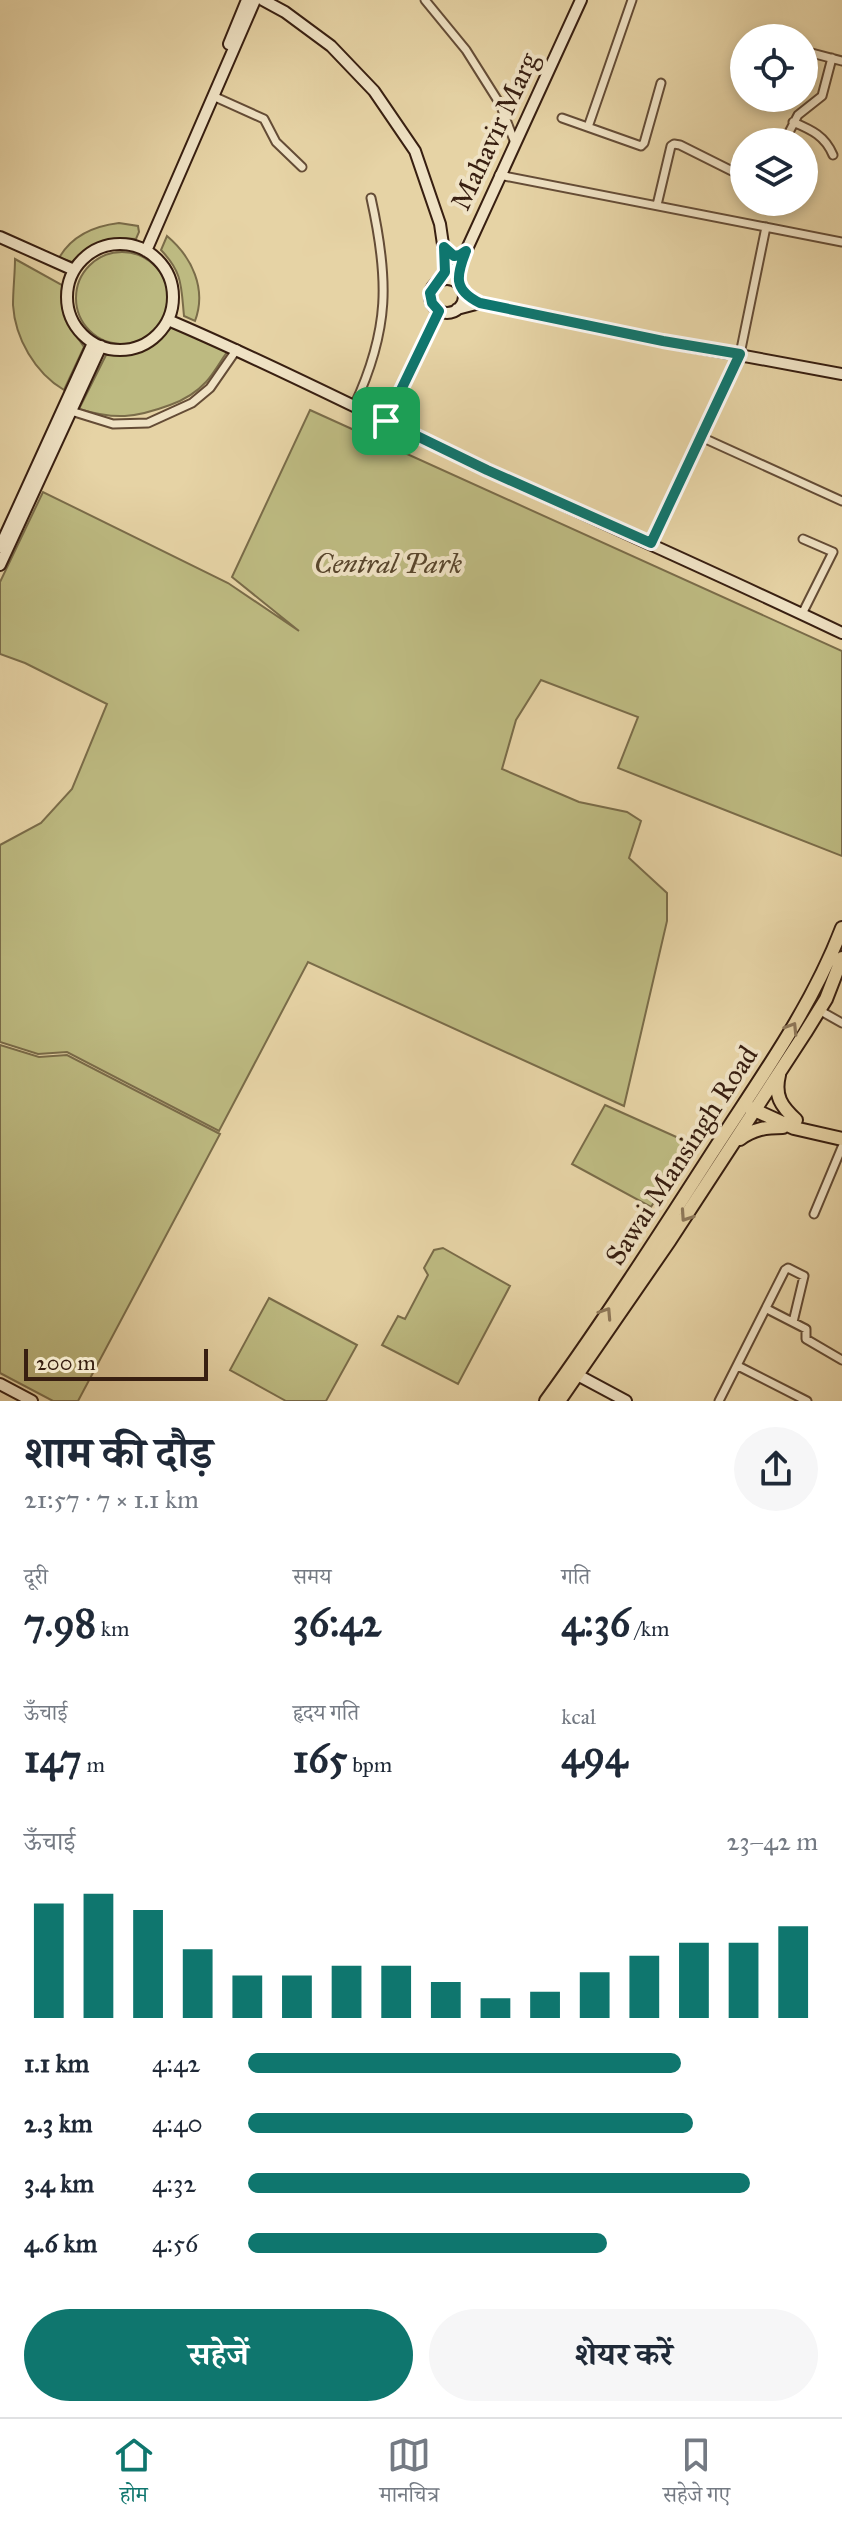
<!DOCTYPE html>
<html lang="hi">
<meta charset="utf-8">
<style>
body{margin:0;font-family:"IM FELL Great Primer","Noto Serif Devanagari",serif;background:#f6f6f7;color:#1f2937;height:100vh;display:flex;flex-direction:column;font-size:30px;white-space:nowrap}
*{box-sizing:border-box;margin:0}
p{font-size:26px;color:#747a83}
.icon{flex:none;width:44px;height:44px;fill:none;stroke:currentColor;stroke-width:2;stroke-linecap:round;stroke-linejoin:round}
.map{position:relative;height:1401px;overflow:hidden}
.sheet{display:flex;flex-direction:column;background:#fff;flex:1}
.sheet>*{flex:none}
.tools{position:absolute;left:730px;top:24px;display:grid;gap:16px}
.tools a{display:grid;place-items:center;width:88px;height:88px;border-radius:50%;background:#fff;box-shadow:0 4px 12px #0003;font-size:40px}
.scale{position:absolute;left:24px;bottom:20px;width:184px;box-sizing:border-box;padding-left:8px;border:4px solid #381f11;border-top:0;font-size:22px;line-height:28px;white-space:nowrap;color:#381f11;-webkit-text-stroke:6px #efe2c4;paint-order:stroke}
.pin{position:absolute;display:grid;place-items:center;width:68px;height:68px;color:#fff;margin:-34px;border-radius:16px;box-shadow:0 4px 12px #0006}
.round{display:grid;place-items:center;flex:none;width:84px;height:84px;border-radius:42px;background:#f6f6f7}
.headline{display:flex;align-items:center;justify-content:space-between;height:136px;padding:0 24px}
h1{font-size:44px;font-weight:700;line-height:60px}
.stats{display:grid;grid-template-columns:repeat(3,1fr);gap:12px;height:136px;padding:8px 24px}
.stats div{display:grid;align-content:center}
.stats b{font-size:40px;font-weight:700}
.stats small{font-size:22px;font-weight:400}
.stats p{font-size:22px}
.chart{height:224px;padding:16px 24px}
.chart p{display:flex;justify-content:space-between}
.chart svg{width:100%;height:144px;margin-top:8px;stroke:#0f766e;stroke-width:6}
.primary-button{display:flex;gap:16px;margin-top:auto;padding:16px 24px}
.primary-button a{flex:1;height:92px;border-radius:48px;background:#0f766e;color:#fff;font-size:32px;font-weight:700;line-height:92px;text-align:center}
.primary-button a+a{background:#f6f6f7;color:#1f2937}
ul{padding:0 24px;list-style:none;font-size:26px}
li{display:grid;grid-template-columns:128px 96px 1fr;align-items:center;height:60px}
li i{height:20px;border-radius:10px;background:#0f766e}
.dock{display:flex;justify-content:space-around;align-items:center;height:112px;border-top:2px solid #e0e1e3;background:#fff;font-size:22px;color:#747a83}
.dock a{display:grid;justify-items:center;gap:4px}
.dock .current{color:#0f766e}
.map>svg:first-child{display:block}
.green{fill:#bdba81;stroke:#7a6c49;stroke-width:2}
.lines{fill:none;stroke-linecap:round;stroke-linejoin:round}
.street-casing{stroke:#644c36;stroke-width:11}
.secondary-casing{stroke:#381f11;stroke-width:14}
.primary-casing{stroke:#381f11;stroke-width:16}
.street{stroke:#efe2c4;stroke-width:7}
.secondary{stroke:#efe2c4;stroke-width:10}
.primary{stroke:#e6d3a5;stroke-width:12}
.oneway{stroke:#8f795b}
.route-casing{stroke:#fff;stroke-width:16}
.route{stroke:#0f766e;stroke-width:10}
.labels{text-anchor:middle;stroke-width:8;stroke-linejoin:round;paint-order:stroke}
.street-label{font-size:28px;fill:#381f11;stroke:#efe2c4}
.park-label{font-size:28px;font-style:italic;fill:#59462d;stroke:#efe2c4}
</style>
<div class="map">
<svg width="842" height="1401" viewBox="0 0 842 1401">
<rect width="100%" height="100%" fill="#e6d3a5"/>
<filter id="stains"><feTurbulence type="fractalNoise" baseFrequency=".0025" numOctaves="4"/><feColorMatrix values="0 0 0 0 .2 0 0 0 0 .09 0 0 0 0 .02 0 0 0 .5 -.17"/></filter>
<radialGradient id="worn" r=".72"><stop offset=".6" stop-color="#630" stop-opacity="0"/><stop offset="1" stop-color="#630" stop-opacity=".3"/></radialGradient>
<path class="green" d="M119 223 138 226 139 232 136 239C109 236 91 244 72 262L59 258C72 235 94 226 119 223Z
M167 236C192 257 207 289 195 321L184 316C181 286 183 273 161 250Z
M76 298a46 46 0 1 1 92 0a46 46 0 1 1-92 0Z
M15 259 62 285C61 319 66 320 84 347L64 390C35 373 15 338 13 305 13 289 15 274 15 259Z
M172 327 227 352C220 362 214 373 206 382 195 394 184 400 170 405 135 418 115 420 79 409L106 355 138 350 150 345Z
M310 410 842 651V856L618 768 638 717 541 680 516 720 502 769 579 802 627 812 641 821 629 858 667 893V921L624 1106 308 962 219 1131 67 1052 38 1054 0 1042V845L41 823 72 789 107 704 25 663 0 654V582L43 492 228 583 299 631 232 577Z
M0 1045 39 1057 67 1055 220 1134 78 1401H53L0 1373Z
M605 1105 692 1144 651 1207 572 1164Z
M443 1248 510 1286 458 1384 382 1345 398 1316 405 1319 428 1275 424 1268 434 1250Z
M269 1298 357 1345 326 1401H286L230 1370Z"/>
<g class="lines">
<g class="street-casing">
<path id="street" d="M425 0 466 50 500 104 515 143
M804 51 842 61
M213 96 264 119 276 142 302 167
M562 118 641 146 644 143 661 83
M793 122C812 130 825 136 833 155
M588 127 632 0
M784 142 798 115 822 96 832 58
M499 175 842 242
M657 205 671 146 674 144 680 145 732 171
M354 406C390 329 389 279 371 198
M71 411 113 424 148 423 192 403 210 388 237 349
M699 436 842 501
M651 543 740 354 766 227
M802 614 833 552 803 539
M819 1010 842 1023
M814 1214 842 1147
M767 1309 806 1329V1339L842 1360
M738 1366 807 1401
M719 1401 785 1270 788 1268 804 1276 793 1322"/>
</g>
<g class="secondary-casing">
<path id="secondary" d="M263 0 285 12 331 46 374 91 415 151 440 224 446 265 441 280
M229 44 247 0
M0 237 74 270
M67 297a53 53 0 1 1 106 0a53 53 0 1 1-106 0Z
M146 251 255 0
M430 296a17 17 0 1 1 34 0a17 17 0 1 1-34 0Z
M459 284 458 274 466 251 581 0
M457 309 480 303 663 341 842 374
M168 320C277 366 381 421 488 470 606 525 725 577 842 633
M386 421 439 311
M0 547 93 343
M0 565 101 346
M572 1372 626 1401
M0 1384 32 1401"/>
</g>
<g class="primary-casing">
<path id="primary" d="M779 1075C774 1096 781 1106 796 1120
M750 1108 794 1128 842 1139
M740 1139C753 1129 766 1127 783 1127
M546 1401C604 1321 658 1237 712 1153 759 1080 811 1009 842 928
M559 1401 670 1240 805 1033 826 999 842 958"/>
</g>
<use href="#street" class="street"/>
<use href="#secondary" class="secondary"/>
<use href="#primary" class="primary"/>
</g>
<defs><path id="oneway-chevron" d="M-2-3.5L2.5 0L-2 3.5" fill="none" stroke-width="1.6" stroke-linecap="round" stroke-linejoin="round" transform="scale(2)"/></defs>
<g class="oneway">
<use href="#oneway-chevron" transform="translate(792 1028) rotate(-58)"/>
<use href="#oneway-chevron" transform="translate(686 1216) rotate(124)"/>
<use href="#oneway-chevron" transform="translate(606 1313) rotate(-57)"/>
</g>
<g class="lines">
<g class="route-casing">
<path id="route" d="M444 247 454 256 460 255 466 251C456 276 453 290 480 303L663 341 740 354 651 543 487 470 386 421 439 311 432 303 430 293 445 272Z"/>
</g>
<use href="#route" class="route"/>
</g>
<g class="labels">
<g class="street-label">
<text transform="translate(494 131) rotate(-65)" y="10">Mahavir Marg</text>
<text transform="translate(681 1155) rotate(-57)" y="10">Sawai Mansingh Road</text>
</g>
<g class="park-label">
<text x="388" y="573">Central Park</text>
</g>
</g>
<rect width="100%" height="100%" filter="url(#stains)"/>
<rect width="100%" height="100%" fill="url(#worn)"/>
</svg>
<div class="tools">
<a><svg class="icon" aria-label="locate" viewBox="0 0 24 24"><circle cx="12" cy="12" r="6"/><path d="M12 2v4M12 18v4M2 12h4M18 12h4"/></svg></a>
<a><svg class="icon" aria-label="layers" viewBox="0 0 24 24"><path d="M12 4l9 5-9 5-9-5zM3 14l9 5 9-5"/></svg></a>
</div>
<div class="scale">200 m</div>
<div class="pin" style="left:386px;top:421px;background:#1e9e55"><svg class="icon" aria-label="arrive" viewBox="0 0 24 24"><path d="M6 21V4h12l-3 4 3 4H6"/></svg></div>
</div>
<section class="sheet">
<div class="headline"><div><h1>शाम की दौड़</h1><p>21:57 · 7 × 1.1 km</p></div><a class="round"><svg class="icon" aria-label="share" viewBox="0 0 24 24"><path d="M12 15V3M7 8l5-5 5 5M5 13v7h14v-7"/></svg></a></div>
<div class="stats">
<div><p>दूरी</p><b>7.98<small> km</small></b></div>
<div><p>समय</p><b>36:42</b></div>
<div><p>गति</p><b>4:36<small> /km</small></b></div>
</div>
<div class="stats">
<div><p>ऊँचाई</p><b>147<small> m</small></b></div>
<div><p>हृदय गति</p><b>165<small> bpm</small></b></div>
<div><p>kcal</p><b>494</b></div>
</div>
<div class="chart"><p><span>ऊँचाई</span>23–42 m</p>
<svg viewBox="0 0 160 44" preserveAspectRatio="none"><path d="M5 44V9M15 44V6M25 44V11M35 44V23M45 44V31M55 44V31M65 44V28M75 44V28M85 44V33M95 44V38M105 44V36M115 44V30M125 44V25M135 44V21M145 44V21M155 44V16"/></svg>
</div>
<ul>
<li><b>1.1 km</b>4:42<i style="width:76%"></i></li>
<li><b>2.3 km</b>4:40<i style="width:78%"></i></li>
<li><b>3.4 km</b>4:32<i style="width:88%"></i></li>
<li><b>4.6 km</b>4:56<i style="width:63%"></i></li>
</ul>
<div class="primary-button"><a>सहेजें</a><a>शेयर करें</a></div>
</section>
<nav class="dock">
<a class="current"><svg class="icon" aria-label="home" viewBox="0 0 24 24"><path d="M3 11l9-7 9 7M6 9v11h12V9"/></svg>होम</a>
<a><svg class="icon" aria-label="map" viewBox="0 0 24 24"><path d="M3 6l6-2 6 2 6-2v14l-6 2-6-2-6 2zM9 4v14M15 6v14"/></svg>मानचित्र</a>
<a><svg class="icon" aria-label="saved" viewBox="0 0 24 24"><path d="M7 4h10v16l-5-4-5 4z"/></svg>सहेजे गए</a>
</nav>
